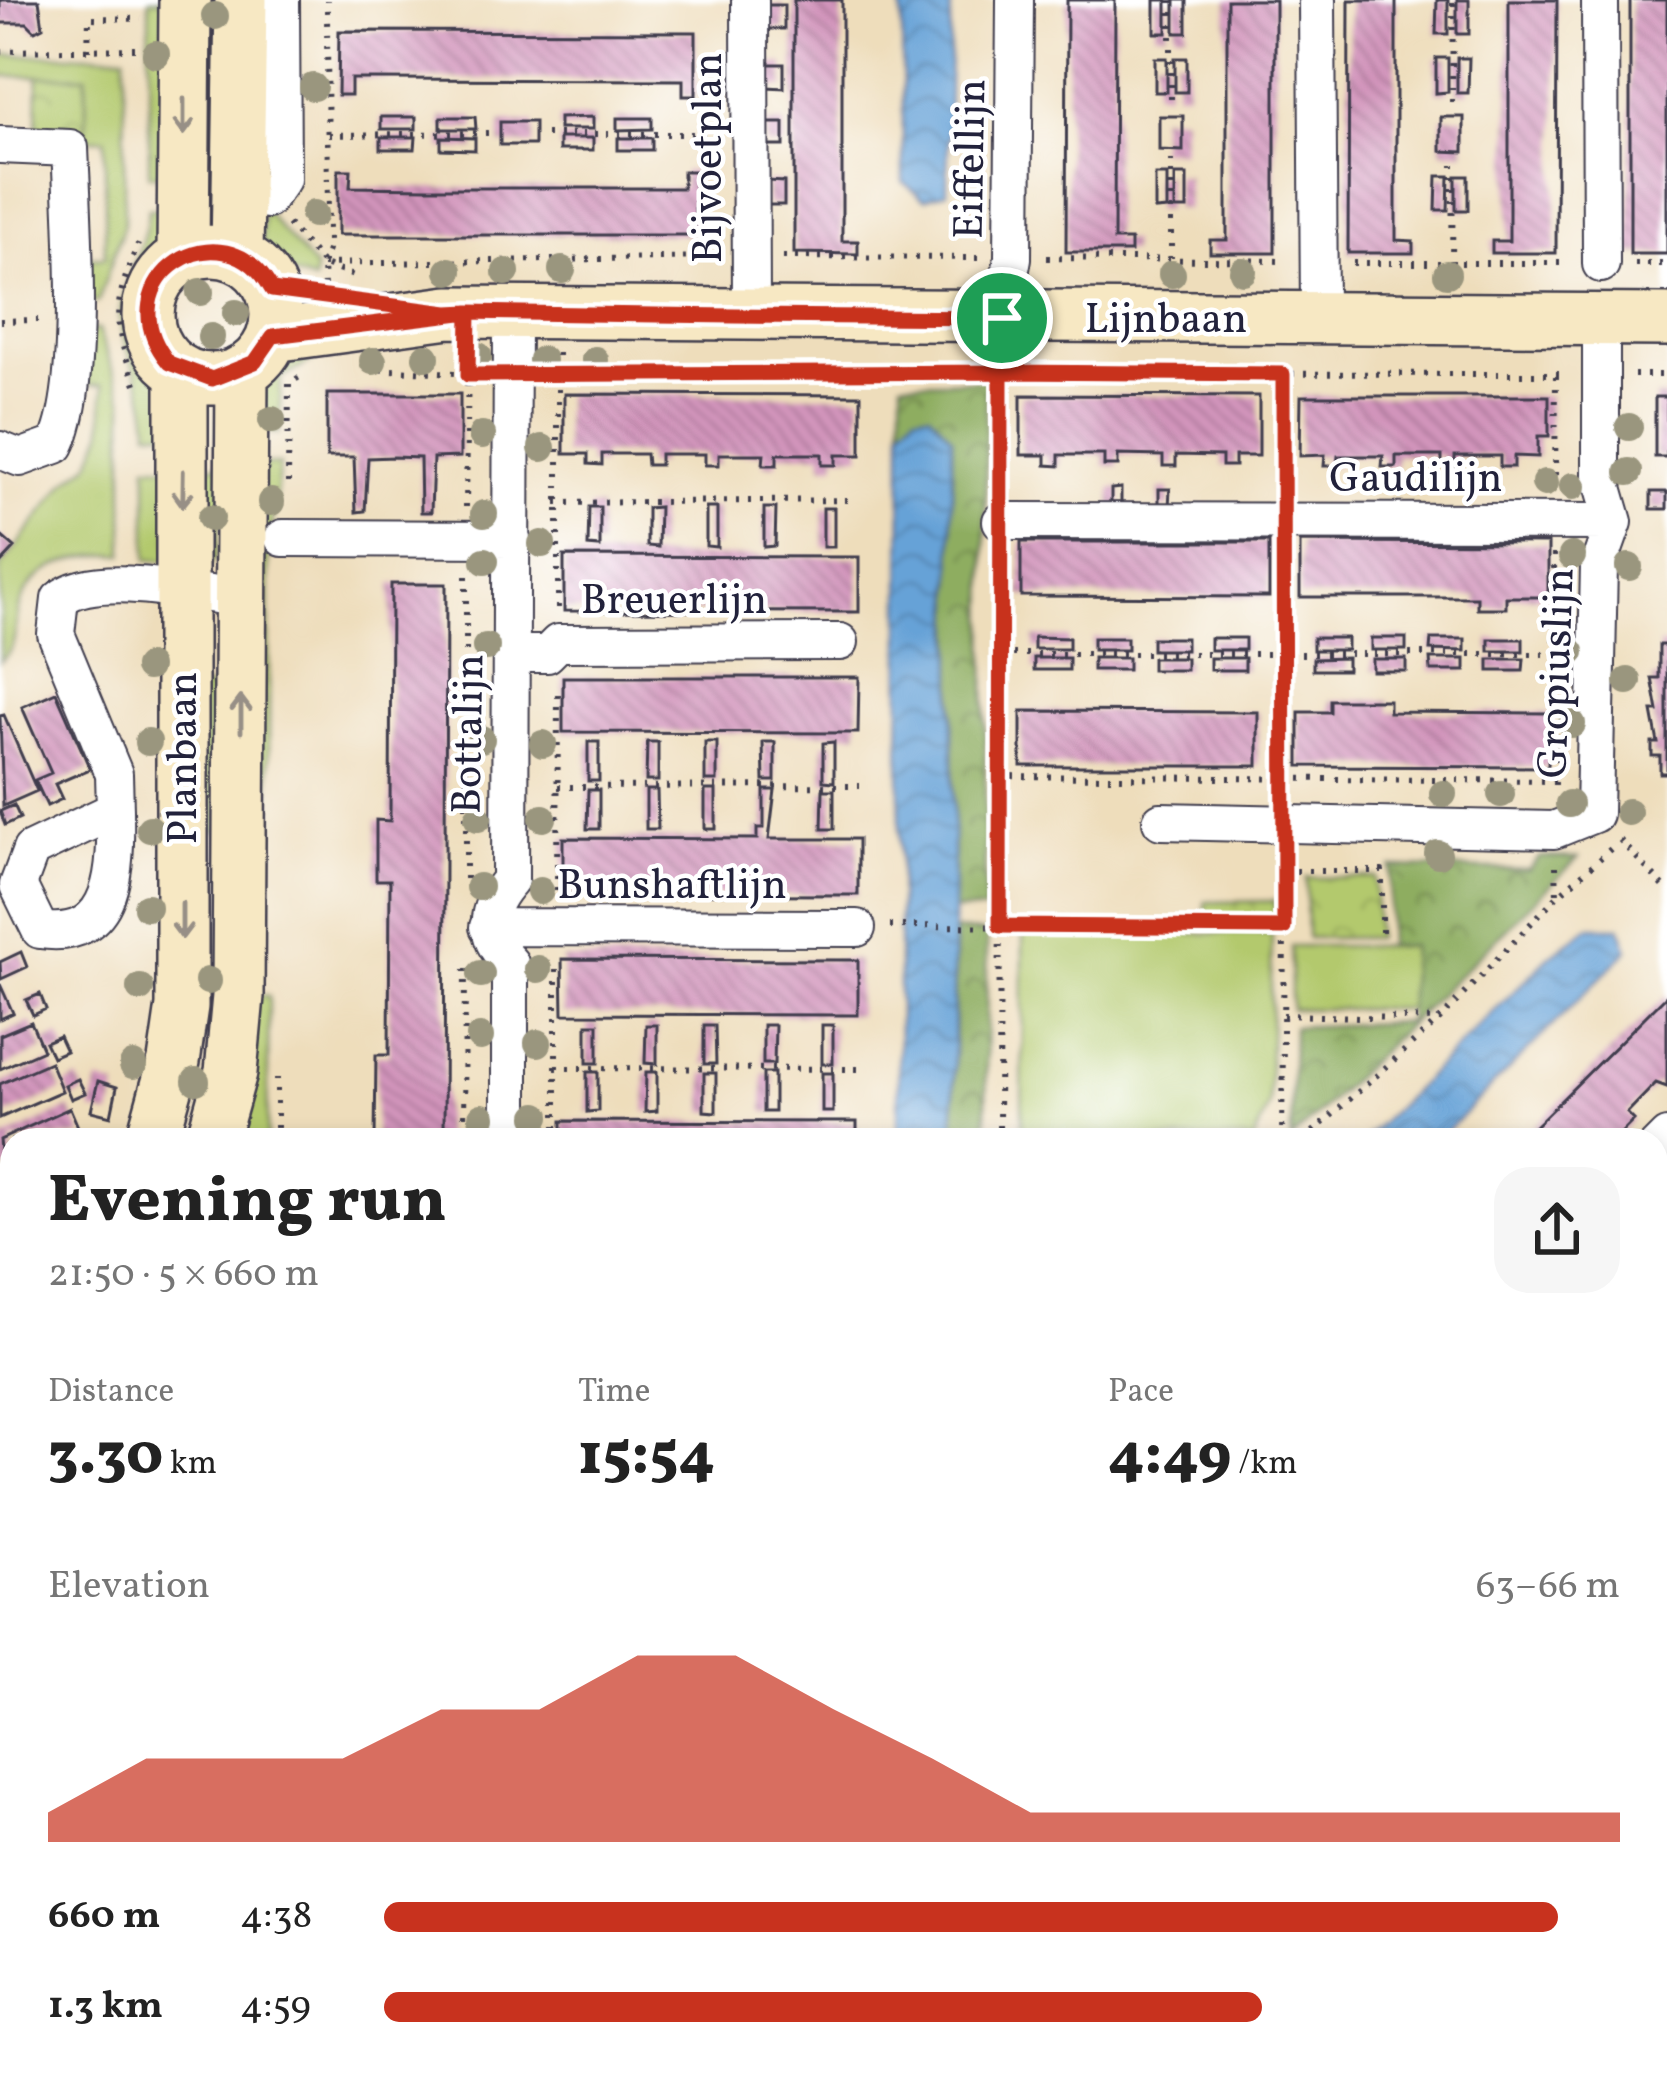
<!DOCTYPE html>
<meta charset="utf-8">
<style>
body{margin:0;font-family:Vollkorn,serif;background:#f6f6f6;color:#222;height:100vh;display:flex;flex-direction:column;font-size:45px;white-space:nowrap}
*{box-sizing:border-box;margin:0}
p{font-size:39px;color:#767676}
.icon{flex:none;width:66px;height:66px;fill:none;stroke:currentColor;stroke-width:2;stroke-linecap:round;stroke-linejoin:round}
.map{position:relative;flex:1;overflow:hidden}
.sheet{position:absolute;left:0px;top:1128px;width:1668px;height:951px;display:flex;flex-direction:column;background:#fff;border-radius:36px 36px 0 0;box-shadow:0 6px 18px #0003}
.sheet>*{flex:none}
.pin{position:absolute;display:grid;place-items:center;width:102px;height:102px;color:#fff;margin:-51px;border:6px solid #fff;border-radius:50%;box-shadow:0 3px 12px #0007}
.round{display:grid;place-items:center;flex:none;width:126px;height:126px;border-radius:36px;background:#f6f6f6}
.head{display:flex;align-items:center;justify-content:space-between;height:204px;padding:0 48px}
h1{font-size:66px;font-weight:800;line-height:90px}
.metrics{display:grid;grid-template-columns:repeat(3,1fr);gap:18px;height:204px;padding:12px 48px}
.metrics div{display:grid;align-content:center}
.metrics b{font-size:60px;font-weight:800}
.metrics small{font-size:33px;font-weight:400}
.metrics p{font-size:33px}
.chart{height:336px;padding:24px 48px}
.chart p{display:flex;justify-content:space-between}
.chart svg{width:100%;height:216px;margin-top:12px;fill:#c8321e;opacity:.7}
ul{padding:0 48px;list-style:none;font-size:39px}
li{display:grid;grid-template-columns:192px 144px 1fr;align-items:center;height:90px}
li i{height:30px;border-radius:15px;background:#c8321e}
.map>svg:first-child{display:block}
.grass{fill:#b3c96d;stroke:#6a7654;stroke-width:3}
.forest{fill:url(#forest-crowns);stroke:#58684e;stroke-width:3}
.park{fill:url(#park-crowns);stroke:#6a7654;stroke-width:3}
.water{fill:url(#water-waves);stroke:#446289;stroke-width:3}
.building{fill:url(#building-back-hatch)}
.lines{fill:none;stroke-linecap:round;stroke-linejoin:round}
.street-casing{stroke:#413e4e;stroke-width:40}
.secondary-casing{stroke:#413e4e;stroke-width:56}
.path{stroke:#413e4e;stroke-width:6;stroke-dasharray:3 9;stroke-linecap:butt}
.street{stroke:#fff;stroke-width:36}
.secondary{stroke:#f7e8c3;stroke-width:51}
.tree{fill:#9a967e}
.oneway{stroke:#978f86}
.route-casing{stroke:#fff;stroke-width:24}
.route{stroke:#c8321e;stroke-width:15}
.labels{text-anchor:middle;stroke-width:9;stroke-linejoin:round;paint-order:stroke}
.street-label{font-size:42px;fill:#22223b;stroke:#fff}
</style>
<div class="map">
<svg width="1667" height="2077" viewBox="0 0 1667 2077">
<defs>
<pattern id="forest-crowns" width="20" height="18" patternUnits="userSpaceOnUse" patternTransform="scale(3)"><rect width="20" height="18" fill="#8ead60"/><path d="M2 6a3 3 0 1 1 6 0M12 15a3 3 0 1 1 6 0" fill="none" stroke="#748c50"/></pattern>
<pattern id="park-crowns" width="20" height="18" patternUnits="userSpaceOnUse" patternTransform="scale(3)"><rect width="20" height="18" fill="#b3c96d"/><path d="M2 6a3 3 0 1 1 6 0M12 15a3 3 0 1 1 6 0" fill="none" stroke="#9aac5f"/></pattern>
<pattern id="water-waves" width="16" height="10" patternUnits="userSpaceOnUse" patternTransform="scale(3)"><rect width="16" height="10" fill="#66a2d7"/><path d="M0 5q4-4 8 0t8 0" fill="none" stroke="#5484b0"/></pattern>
<pattern id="building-back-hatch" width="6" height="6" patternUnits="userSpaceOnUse" patternTransform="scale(3)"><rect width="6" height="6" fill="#d294bb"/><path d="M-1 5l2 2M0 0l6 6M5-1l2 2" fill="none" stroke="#aa7899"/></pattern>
</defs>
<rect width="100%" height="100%" fill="#fff"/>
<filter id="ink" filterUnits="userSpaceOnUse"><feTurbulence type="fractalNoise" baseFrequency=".00833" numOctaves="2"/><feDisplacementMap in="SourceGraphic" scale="24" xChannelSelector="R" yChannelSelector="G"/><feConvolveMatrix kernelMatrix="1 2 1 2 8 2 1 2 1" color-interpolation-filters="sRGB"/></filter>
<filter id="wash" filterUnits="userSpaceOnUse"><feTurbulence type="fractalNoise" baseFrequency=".004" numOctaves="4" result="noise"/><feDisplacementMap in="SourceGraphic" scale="48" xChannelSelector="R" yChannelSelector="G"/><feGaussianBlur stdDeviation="2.7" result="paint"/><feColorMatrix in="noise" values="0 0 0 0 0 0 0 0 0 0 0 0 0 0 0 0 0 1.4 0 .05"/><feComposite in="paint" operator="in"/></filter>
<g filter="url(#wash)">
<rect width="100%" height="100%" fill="#edb"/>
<path class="grass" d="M149 0H169V174L149 175Z
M0 55H125L124 224 98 302 82 303 81 258 105 257V139H86V77L0 76Z
M148 209H171L160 257 141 286 134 321 143 351 162 379 168 431H149C148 383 124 358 120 320 117 293 147 247 148 209Z
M263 209 315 268 314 281 278 270 262 253Z
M82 329 98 330 124 401V554C84 554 30 563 19 609 14 631 18 646 0 662V568L65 483 90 464 103 432V385H82Z
M313 347 312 361 281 379 279 433 253 432C260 386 263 358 313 347Z
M280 464 269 552V796L252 810V465Z
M147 465 169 466V561L147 560Z
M196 466H226L216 558 203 571Z
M195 687H213L221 833 194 823Z
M1272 933 1269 1104 1254 1140H1022L1023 934Z
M1291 946H1411V1009H1291Z
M251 994 269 996 267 1140H224Z
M62 2067H244L212 2077H68Z"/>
<path class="forest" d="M986 380 985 910 954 911 952 437 902 428V382Z
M1540 857 1578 858 1291 1140 1293 1027 1408 1022 1411 946H1387L1391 867 1528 870Z
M955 930 987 933 986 1140H954Z"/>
<path class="park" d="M38 76H86V132L37 131Z
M1375 877 1376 938H1307L1306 878Z
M1275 901V921L1206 922V902Z
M1667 1453V2077H1057L1067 2067H1656V1465Z"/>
<path class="water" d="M902 0H951L947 192 924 199 903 182Z
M930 413 952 437 954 1140H898L902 428 915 414Z
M1588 927H1620L1628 950 1438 1140H1363L1550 956Z
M1667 1823V2077H1533L1537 2067H1656V1834Z"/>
<g id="blocks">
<path class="building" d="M0 0H39L43 27 35 31 27 23H0Z
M794 0H842V241H858V254L794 253Z
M1067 0H1115L1114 240H1131V252H1066Z
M1155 0H1167V33H1155Z
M1175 0H1187V33H1175Z
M1227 0H1275V253H1210V240H1227Z
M1349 0H1396V240L1413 241V253H1348Z
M1437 0H1448V34H1436Z
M1457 0H1469V34H1457Z
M1509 0H1557L1556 253H1492V241H1509Z
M1630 0H1667V254H1630Z
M767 5H784V29H767Z
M339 31 696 32V96H683V80L370 79H351V95H338Z
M1155 58H1167V92H1155Z
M1175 58H1187V92H1175Z
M1436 58H1448V92L1436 93Z
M1457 58H1469L1468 93H1457Z
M767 64H784V88L767 87Z
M1159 116H1183V151L1159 150Z
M381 117H416V129H381Z
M441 117H475L476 129H441Z
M593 117V129H559V118Z
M1441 117H1464V152L1441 151Z
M617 118H652V129L617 130Z
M500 122H534V145H500Z
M767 123H784V146H767Z
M381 137H416L415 149H381Z
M441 137 475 138V150L441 149Z
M559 138H593V150H559Z
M618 138H652V150H618Z
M338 170H351L350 187 428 188H683V171H695V235H338Z
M1155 175H1167V209L1155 210Z
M1175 175H1187V209H1175Z
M1437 176H1449L1448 210H1436Z
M1456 176H1468V210H1456Z
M767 181 784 182V205H767Z
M327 394H460V457L433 458 431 512H421L420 458 394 457 368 458 365 511 356 512 354 457H327Z
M564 394 861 395V455H836V465H822V454H777V465H763L764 454H719V465H705V454H660V465H647L646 454H602V465L588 464V454H564Z
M1021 395 1259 396V456H1235V466H1222V456L1176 455V466H1163V456L1118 455V466H1104V455H1059V466L1046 465V455H1021Z
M1301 396H1549V436H1538V457L1514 456V467H1500V456H1455V467H1448L1442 466V456H1396V467H1382L1383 456H1338L1337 466H1324L1325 455 1300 456Z
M1655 397H1667V457H1655Z
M1121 488V507H1111V489Z
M1159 489H1170L1169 507 1159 508Z
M1651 492H1667V509H1651Z
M589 507H600V547L588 546Z
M659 507 658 547 647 546V508Z
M706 508H717V547L706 546Z
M764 508H776L775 546 764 547Z
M823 508H834V547H823Z
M0 535 15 548 0 564Z
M1021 542H1269V597L1021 596Z
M1300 542 1548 543V597H1506V608H1477V597H1300Z
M564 556 859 557V612L564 611Z
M391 584H446L444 1140H375L376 1055H389L390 880H376V820L390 821Z
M1034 637 1069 638V649H1034Z
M1093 638H1127V650H1093Z
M1152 638H1186V650H1152Z
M1210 638H1245V650H1210Z
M1313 638H1347V650H1313Z
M1371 638H1406V650H1371Z
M1431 639H1465V651L1430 650Z
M1489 639H1523V651H1489Z
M1659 645H1667V773H1660V756H1652V743H1658L1652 711H1658L1652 678H1659Z
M1034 658H1069V670H1034Z
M1093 658H1128V670H1093Z
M1152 658H1186V670H1152Z
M1210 658H1245V670H1210Z
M1347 658V670H1313V659Z
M1372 659H1406V671H1372Z
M1430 659H1465V671H1431Z
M1489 659H1524L1523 671H1489Z
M563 677H859L858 733 563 732Z
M56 692 90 769 55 784 62 799 47 806 35 780 51 773 22 707Z
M1330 700H1389V712L1549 713 1548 767 1299 766V712H1330Z
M1021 711 1258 712V766H1021Z
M4 715 37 791 3 806 0 716Z
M588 742H599V781H588Z
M647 742H658V781H646Z
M705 742H717V781H705Z
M763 742H775V781H764Z
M834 742V782L823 781V743Z
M588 790H599V829H587Z
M646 790H657L658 829H646Z
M705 790H716V829H705Z
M764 790H775L769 839H858V895L563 894V838L757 839V828H764Z
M823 790H834V829H822Z
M14 805 20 818 5 825 0 811Z
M21 952 27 967 1 979 0 962Z
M562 959 858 960V1015L563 1014Z
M0 984 13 1013 0 1019Z
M40 994 46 1009 33 1015 26 1000Z
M1667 995V1087L1656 1083 1627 1113 1634 1120 1614 1140H1521Z
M31 1022 43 1050 0 1069V1035Z
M587 1024H598V1063H587Z
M646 1025H657V1064L645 1063Z
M704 1025H715L716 1064H704Z
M763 1025H775L774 1064H763Z
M822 1025H833V1064H822Z
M59 1036 66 1051 52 1057 45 1042Z
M50 1062 62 1091 0 1118V1084Z
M587 1072H598V1111L587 1112Z
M646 1072H657V1111L645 1112Z
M704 1073H716V1112L704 1111Z
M763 1073H774V1112H763Z
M822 1073H833V1112H822Z
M78 1079 85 1093 71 1099 65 1085Z
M98 1081 117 1087 111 1116 91 1111Z
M70 1108 82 1136 12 1140V1167L3 1171 0 1140Z
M562 1121 857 1122V1140H562Z
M1667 1225V1293L1656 1304V1236Z
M0 1571 12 1590V1620L6 1626 0 1619Z
M0 1747 10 1776 0 1779Z
M12 1817V1857L0 1868V1822Z
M426 2067H484L473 2077H426Z
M857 2067H914L912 2077H855Z"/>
</g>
</g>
<g filter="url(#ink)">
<use href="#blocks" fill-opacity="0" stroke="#413e4e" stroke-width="3"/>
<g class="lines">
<g class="street-casing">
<path id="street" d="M750 0 751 316
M1317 0 1319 317
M1600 0 1601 264
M0 145 70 148C73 218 85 388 56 445L20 458 0 450
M267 200 282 179 281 0
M1002 318 1013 258 1015 0
M1001 521 1614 522
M283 538 512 539
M512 654H547L558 643 840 642
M115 810C116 865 117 942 40 930L18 885 31 850 115 810 114 774 56 634 60 599C94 569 197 593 242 599
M1161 821 1554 830 1594 814 1599 564 1614 522 1601 477V320
M488 927 857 928
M510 1140V963C482 935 484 909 510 880L512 313
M1656 1148 1667 1137
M695 2067 711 2077"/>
</g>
<g class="secondary-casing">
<path id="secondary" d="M148 315a64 64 0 1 1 128 0a64 64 0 1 1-128 0Z
M237 255 241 0
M183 257 185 0
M273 336 449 312 1667 320
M152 1140 174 1061 182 1006V372
M212 1140 231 1072 238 996 242 372
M0 1351 12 1342
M0 1427 12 1419
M0 2013 12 2029
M41 2067 50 2077
M0 2076 1 2077"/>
</g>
<path class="path" d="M1171 0V105
M88 50 89 18 141 19
M0 51 140 49
M1452 102 1453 0
M546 134H717
M329 135 491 133
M1171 160V258
M288 224 323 264 324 288
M783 257 980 258
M1047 258 1286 261
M1353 263H1568
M1452 263 1453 165
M323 264 716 257
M323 264 328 250 327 0
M1635 264H1667
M327 266 359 278
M0 321 38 320
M368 369 480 374
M548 373 1566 374
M1634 375H1667
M136 384C111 320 113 307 138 244
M288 483 289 383 300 377
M1281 487 1284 374
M1555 487 1556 374
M1001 489V358
M556 503 852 500
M466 507 468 352
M1281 554 1285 787
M1554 554 1555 793
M558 608V352
M1001 654H1555
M1000 776 1555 781
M558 787 860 786
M1620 840 1667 890
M1556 866 1557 896
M1284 871H1382V935
M466 879V574
M557 890 558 688
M890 926 1284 928V860
M1283 1015 1440 1019
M555 1068 864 1069
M277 1140V1078
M464 1140 465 964
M556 1140V964
M999 1140 1001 556
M1282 1140 1284 928
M1304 1140 1440 1019 1557 896 1613 847
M1656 1444 1667 1455
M1656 1453 1667 1442
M1656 1601H1667
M1656 1787 1667 1760
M391 2067 398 2077
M1105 2067 1107 2077
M1443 2067 1445 2077
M262 2077H284
M1037 2077 1047 2067
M1489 2077 1500 2067"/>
<use href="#street" class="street"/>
<use href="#secondary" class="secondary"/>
</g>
<g class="tree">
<circle cx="215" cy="16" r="14"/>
<circle cx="156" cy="54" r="14"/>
<circle cx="313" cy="87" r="14"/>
<circle cx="314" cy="214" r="14"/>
<circle cx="562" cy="270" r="14"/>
<circle cx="449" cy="271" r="14"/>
<circle cx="1243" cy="271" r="14"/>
<circle cx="506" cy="272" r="14"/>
<circle cx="1172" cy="274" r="14"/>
<circle cx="1447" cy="274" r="14"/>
<circle cx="200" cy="292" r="14"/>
<circle cx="236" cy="313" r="14"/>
<circle cx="211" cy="337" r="14"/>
<circle cx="478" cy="356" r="14"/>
<circle cx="426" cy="357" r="14"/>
<circle cx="542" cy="360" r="14"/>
<circle cx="595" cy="360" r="14"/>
<circle cx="373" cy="361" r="14"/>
<circle cx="272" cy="420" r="14"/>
<circle cx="1629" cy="427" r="14"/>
<circle cx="482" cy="435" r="14"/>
<circle cx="542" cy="448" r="14"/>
<circle cx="1629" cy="472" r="14"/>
<circle cx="1545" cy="483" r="14"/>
<circle cx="1573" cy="486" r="14"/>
<circle cx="271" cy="502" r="14"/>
<circle cx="484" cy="514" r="14"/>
<circle cx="211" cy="518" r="14"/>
<circle cx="542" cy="544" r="14"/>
<circle cx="1572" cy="556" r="14"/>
<circle cx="485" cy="561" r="14"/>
<circle cx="1629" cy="567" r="14"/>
<circle cx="486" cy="647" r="14"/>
<circle cx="1571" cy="652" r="14"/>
<circle cx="148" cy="667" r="14"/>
<circle cx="1628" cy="681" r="14"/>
<circle cx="1572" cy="724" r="14"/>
<circle cx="481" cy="739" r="14"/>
<circle cx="148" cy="742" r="14"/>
<circle cx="543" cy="744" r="14"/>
<circle cx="1443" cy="794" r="14"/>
<circle cx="1501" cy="794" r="14"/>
<circle cx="1569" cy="804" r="14"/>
<circle cx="1628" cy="812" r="14"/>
<circle cx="478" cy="818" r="14"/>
<circle cx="543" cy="818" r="14"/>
<circle cx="150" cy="829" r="14"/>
<circle cx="1438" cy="854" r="14"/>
<circle cx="479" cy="887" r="14"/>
<circle cx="540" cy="891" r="14"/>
<circle cx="147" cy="907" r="14"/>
<circle cx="538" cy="969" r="14"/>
<circle cx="481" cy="974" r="14"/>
<circle cx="208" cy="981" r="14"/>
<circle cx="140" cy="988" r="14"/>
<circle cx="480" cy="1037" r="14"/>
<circle cx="538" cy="1043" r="14"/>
<circle cx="133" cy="1065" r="14"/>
<circle cx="196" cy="1081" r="14"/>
<circle cx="537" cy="1116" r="14"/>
<circle cx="482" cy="1117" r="14"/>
</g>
<defs><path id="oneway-shaft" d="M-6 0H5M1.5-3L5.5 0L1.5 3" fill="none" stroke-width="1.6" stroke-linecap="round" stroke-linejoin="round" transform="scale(3)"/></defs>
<g class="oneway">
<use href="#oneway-shaft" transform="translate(184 117) rotate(90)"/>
<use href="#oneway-shaft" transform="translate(183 489) rotate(91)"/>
<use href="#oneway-shaft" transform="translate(241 714) rotate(-90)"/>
<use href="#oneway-shaft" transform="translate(182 921) rotate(90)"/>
</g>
</g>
<g class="lines" filter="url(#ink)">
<g class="route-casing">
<path id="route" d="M1002 318C824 317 646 316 469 312L448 313 272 290C224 201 101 280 169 363L212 379 255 362 273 336 469 312 468 375 1001 372 1000 926 1284 928 1283 374 1001 372 1002 318"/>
</g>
<use href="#route" class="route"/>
</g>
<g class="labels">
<g class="street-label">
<text transform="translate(706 158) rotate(-90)" y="15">Bijvoetplan</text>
<text transform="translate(968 159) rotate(-89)" y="15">Eiffellijn</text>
<text x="1166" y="332">Lijnbaan</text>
<text x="1416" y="491">Gaudilijn</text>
<text x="674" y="613">Breuerlijn</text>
<text transform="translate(1554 673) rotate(-88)" y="15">Gropiuslijn</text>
<text transform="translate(466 734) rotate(-89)" y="15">Bottalijn</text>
<text transform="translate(181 758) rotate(-90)" y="15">Planbaan</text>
<text x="672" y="898">Bunshaftlijn</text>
</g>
</g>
</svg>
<div class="pin" style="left:1002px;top:318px;background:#1e9e55"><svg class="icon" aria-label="arrive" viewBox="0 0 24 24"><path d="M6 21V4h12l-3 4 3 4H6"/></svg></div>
<section class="sheet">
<div class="head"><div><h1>Evening run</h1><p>21:50 · 5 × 660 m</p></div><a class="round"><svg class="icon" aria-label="share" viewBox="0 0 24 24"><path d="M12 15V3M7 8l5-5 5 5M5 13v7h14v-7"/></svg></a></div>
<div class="metrics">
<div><p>Distance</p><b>3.30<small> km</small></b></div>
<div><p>Time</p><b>15:54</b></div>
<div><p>Pace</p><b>4:49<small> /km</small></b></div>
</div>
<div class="chart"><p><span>Elevation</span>63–66 m</p>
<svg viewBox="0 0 160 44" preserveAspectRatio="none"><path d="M0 44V38L10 27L20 27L30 27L40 17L50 17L60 6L70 6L80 17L90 27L100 38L110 38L120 38L130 38L140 38L150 38L160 38V44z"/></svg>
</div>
<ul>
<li><b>660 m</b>4:38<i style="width:95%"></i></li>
<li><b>1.3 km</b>4:59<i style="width:71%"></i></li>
</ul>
</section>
</div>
